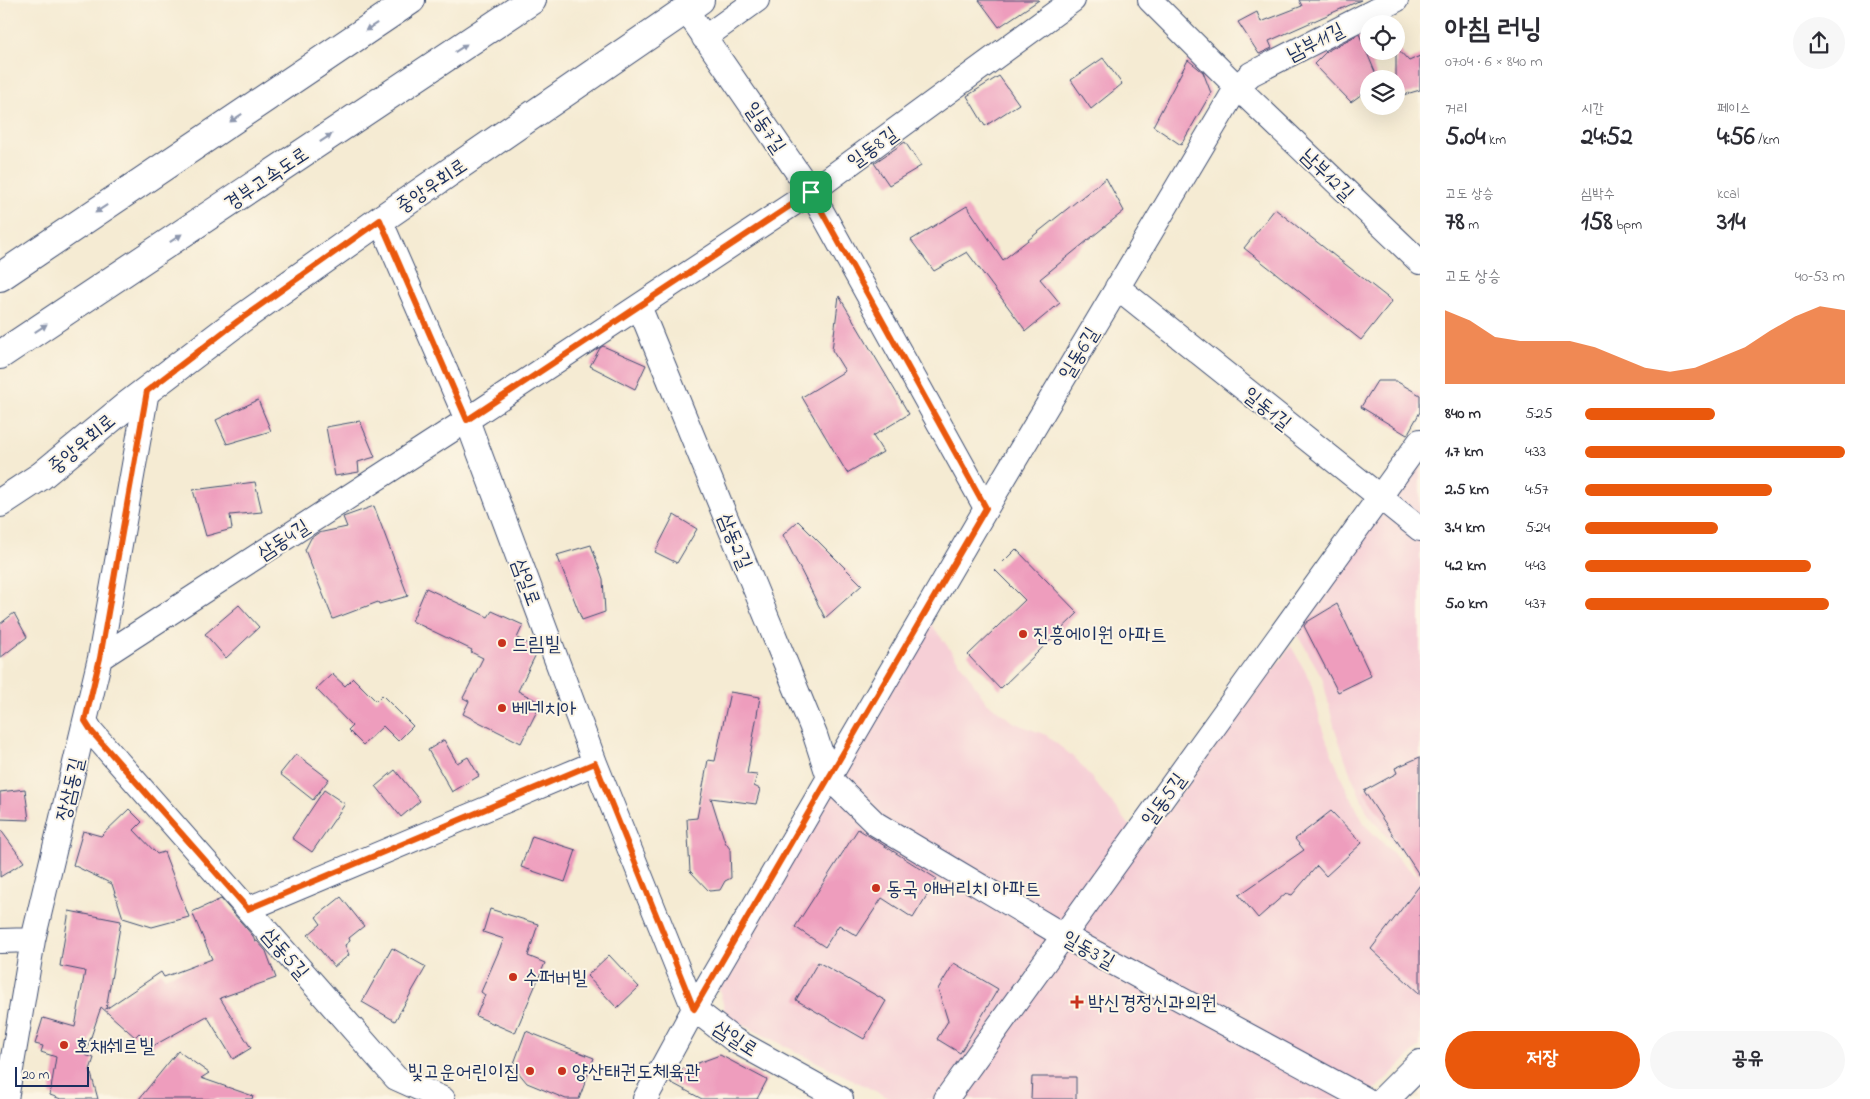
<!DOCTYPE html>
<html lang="ko">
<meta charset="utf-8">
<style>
body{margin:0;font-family:"Indie Flower","Poor Story",sans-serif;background:#f7f7f7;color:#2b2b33;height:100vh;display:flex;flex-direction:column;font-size:19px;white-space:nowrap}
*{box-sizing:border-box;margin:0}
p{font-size:16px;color:#7c7c81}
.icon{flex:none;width:28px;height:28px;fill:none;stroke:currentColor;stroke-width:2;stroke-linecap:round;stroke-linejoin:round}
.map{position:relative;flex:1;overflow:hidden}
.details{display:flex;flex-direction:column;background:#fff;width:450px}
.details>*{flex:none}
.tools{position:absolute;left:1360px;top:15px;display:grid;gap:10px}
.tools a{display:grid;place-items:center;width:45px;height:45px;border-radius:50%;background:#fff;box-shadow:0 5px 20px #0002;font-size:25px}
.scale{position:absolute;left:15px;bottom:12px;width:74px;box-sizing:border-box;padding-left:5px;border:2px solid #1b2f5e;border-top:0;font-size:14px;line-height:18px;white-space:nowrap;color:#1b2f5e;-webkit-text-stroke:4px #fcf5e5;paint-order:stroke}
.pin{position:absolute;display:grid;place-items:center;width:42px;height:42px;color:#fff;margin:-21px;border-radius:10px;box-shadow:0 2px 8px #0006}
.round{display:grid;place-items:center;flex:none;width:52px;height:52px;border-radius:26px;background:#f7f7f7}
.overview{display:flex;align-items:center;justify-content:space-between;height:85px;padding:0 25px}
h1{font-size:28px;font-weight:700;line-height:38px}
.stats{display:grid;grid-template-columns:repeat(3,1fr);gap:8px;height:85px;padding:5px 25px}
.stats div{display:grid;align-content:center}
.stats b{font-size:25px;font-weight:700}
.stats small{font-size:14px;font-weight:400}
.stats p{font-size:14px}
.chart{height:140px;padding:10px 25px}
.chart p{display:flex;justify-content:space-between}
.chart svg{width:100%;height:90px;margin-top:5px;fill:#ea580c;opacity:.7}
.action{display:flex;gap:10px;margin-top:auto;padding:10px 25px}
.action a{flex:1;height:58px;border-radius:30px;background:#ea580c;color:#fff;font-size:20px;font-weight:700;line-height:58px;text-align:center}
.action a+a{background:#f7f7f7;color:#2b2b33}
ul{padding:0 25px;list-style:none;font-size:16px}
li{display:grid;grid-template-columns:80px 60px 1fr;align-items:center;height:38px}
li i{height:12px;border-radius:6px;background:#ea580c}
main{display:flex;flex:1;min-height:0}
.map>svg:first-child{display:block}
.built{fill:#f6cfd6}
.building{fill:#ee9dbd}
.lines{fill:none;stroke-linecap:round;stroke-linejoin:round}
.street-casing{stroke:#3c4b70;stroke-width:26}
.secondary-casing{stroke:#3c4b70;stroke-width:30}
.highway-casing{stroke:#3c4b70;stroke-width:30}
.street{stroke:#fff;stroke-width:24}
.secondary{stroke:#fff;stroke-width:28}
.highway{stroke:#fff;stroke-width:28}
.oneway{fill:#8d97ae}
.route-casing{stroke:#fff;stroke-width:10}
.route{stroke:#ea580c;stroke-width:6}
.poi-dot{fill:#c8321e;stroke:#fcf5e5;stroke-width:2}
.labels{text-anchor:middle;stroke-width:4;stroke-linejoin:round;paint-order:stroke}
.street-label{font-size:20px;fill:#1b2f5e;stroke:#fcf5e5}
.poi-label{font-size:20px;fill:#1b2f5e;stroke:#fcf5e5;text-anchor:start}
</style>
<main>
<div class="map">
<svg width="1420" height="1099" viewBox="0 0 1420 1099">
<rect width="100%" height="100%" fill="#fcf5e5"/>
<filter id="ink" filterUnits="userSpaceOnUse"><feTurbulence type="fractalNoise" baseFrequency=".02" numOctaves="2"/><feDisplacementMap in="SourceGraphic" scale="10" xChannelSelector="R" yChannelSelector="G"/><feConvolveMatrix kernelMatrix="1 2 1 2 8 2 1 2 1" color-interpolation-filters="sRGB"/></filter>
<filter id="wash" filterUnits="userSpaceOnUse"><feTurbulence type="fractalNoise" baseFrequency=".0096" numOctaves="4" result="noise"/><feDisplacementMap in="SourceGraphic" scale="20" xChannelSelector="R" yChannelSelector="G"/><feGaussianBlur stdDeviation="1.12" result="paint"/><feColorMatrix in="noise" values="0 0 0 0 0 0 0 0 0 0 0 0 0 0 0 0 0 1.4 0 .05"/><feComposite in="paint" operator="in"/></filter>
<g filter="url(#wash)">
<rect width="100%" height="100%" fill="#f5ebd3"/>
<path class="built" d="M1420 456V868L1397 849 1368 814 1349 770 1335 729 1322 677 1302 642 1293 630Z
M926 617 965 670 986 702 1015 723 1046 735 1077 760 1144 843 1291 646 1310 680 1323 731 1342 780 1365 825 1409 869 1420 877V1046L1365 1099H891L733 1020 725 1011 718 985Z"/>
<g id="blocks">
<path class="building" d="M979 0H1039L999 27Z
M1299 0H1361L1269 41 1272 48 1259 54 1238 22 1257 12 1261 22 1302 6Z
M1359 34 1378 79H1369V89L1351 102 1314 64 1327 51Z
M1396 47 1409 61 1420 56V90L1396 97Z
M1103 58 1122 84 1091 109 1071 80Z
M1188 60 1203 72 1211 93 1181 145 1153 126Z
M999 76 1019 104 985 126 967 96Z
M905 142 921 166 889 185 874 163Z
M1106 178 1124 211 1040 279 1060 303 1026 331 967 252 934 271 911 240 967 206 1003 260Z
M1275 209 1392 301 1361 340 1244 248Z
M839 296 909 414 873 436 883 452 847 473 802 397 845 371 832 350Z
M603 346 646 365 635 389 590 366 600 348Z
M1377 381H1396L1420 395V412L1407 435 1361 407Z
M258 400 271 431 227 444 216 420Z
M360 421 375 457 358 462 359 472 335 476 326 427Z
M255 482 262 512 230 515 232 529 206 536 193 490Z
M374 506 408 596 379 604 378 602 333 619 305 550 311 538 318 533 347 527 343 517Z
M674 515 697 529 677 563 655 552Z
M798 521 862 585 825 618 783 535Z
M591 545 603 579 605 612 582 620 557 555Z
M1016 549 1078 613 1000 689 968 655 1025 600 995 570Z
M426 588 488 617 492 611 523 625 517 638 537 648 538 650 518 691 541 703 521 743 463 714 469 701 463 698 483 658 471 652 472 650 412 621Z
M1337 604 1371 676 1338 692 1304 626 1307 622Z
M239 605 259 627 226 658 205 634Z
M14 613 27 637 0 658V624Z
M332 674 345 686 353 678 376 701 382 695 413 726 398 741 383 726 363 745 348 730 352 726 316 689Z
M730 692 760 697 747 774 757 775 754 786 760 789 756 804 711 798 725 842 730 849 731 878 725 881 720 890 709 891 690 871 687 819 697 818 708 760 715 761Z
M444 740 457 763 468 757 479 776 452 792 428 750Z
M296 754 329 779 313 800 280 774Z
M1420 757V876L1364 791 1397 773 1395 768Z
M395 770 420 801 401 817 376 786Z
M25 789 29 820 0 819V792Z
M324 790 345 804 312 852 292 838Z
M129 809 142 822 134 830 157 854 164 852 189 917 152 927 123 918 112 884 73 865 83 831 101 836Z
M1331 811 1362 843 1326 876 1317 866 1292 895 1286 893 1258 918 1239 895 1304 850 1295 839Z
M0 829 24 862 0 877Z
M858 829 937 879 913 918 882 898 857 936 839 925 825 947 795 927Z
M532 836 576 850 565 882 521 867Z
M1420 885V994L1371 949Z
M341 897 364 926 349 938 350 941 345 945 349 955 334 967 308 935 321 924 316 917Z
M221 899 253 936 255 942 257 941 266 951 276 978 220 998 251 1048 233 1059 207 1016 153 1046 139 1033 135 1037 101 1007 85 1055 94 1058 90 1070 98 1099H61L50 1095 56 1057 41 1052 43 1046 35 1044 43 1018 75 1027 85 971 60 966 69 911 121 921 106 1009 161 972 164 977 212 959 192 912Z
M490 909 538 924 528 956 545 963 515 1033 476 1016 485 995 481 992 504 939 483 932Z
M392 948 426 967 395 1021 362 1002Z
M609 955 639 987 617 1008 587 976Z
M818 962 886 1001 864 1039 796 1000Z
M954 963 998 989 960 1053 937 1039 948 1021 938 989Z
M526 1031 594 1058 579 1099H566L527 1083 513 1066Z
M178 1051 209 1073 201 1078 253 1096 252 1099H139Z
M720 1055 767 1080 757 1099H702L670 1082 676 1071Z
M1032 1077H1076V1099H1031Z"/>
</g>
</g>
<g filter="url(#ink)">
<use href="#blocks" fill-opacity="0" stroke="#3c4b70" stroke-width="1"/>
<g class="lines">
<g class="street-casing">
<path id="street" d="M1150 0 1237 87 1420 262
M686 10 811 192 986 508
M704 38 757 0
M380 220 467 420 595 763 694 1009 734 1040 841 1099
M1117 287 1420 529
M639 306 815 735 829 778 876 824 1064 936 1365 1099
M100 658 467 420 811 192 1073 0
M85 721 91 731 396 1078 443 1099
M248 909 595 763
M0 941 33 940
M6 1099 33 940 100 658 147 391
M645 1099 694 1009 994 495 1237 87 1251 74 1396 0
M946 1099 1420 441"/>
</g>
<g class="secondary-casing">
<path id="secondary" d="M0 503 41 476 125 407 238 321 380 220 700 0
M1385 1099 1420 1064"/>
</g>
<g class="highway-casing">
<path id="highway" d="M0 277 411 0
M0 355 532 0"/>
</g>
<use href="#street" class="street"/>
<use href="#secondary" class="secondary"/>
<use href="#highway" class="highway"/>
</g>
<defs><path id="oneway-solid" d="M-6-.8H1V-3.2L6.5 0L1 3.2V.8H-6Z" transform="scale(1.25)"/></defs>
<g class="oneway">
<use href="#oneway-solid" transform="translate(371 27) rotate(146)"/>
<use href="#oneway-solid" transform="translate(461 48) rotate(-34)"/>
<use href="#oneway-solid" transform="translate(236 118) rotate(146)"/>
<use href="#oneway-solid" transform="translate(326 138) rotate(-34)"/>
<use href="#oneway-solid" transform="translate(101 209) rotate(146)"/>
<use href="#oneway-solid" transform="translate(176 238) rotate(-34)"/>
<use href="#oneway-solid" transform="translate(41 328) rotate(-33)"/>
</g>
</g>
<g class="lines" filter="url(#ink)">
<g class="route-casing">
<path id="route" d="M811 192 986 508 694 1009 595 763 248 909 92 732 85 721 100 658 147 391 238 321 380 220 467 420Z"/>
</g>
<use href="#route" class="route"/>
</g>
<g class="poi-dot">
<circle cx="1023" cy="634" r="5"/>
<circle cx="502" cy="643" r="5"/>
<circle cx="502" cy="708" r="5"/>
<circle cx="876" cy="888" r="5"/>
<circle cx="513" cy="977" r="5"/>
<path d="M1074.5 994.5h5v5h5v5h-5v5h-5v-5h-5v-5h5z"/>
<circle cx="64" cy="1045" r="5"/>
<circle cx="530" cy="1071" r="5"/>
<circle cx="562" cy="1071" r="5"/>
</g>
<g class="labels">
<g class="street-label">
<text transform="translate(1315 41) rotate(-27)" y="7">남부11길</text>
<text transform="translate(766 127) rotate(56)" y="7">일동7길</text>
<text transform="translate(872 147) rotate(-36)" y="7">일동8길</text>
<text transform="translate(1328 174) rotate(44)" y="7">남부12길</text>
<text transform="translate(266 178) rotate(-34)" y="7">경부고속도로</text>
<text transform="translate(431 185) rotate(-34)" y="7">중앙우회로</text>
<text transform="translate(1078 353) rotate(-59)" y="7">일동6길</text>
<text transform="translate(1268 408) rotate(39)" y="7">일동1길</text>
<text transform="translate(81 443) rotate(-40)" y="7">중앙우회로</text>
<text transform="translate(283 539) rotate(-33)" y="7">삼동4길</text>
<text transform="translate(736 541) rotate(68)" y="7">삼동2길</text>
<text transform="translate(527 582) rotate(70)" y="7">삼일로</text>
<text transform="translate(69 789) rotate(-77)" y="7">장삼동길</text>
<text transform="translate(1163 799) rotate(-54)" y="7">일동5길</text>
<text transform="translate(1089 949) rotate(29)" y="7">일동3길</text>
<text transform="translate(286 953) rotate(49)" y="7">삼동5길</text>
<text transform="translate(736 1038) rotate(33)" y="7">삼일로</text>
</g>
<g class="poi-label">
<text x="1033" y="641">진흥에이원 아파트</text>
<text x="512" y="650">드림빌</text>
<text x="512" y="715">베네치아</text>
<text x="886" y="895">동국 애버리치 아파트</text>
<text x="523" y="984">수퍼버빌</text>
<text x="1088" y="1009">박신경정신과의원</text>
<text x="74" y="1052">호채쉐르빌</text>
<text x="520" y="1078" text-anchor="end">빛고운어린이집</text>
<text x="572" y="1078">양산태권도체육관</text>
</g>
</g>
</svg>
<div class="tools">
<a><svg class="icon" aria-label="locate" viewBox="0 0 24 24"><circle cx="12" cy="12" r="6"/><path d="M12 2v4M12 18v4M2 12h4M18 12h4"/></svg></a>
<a><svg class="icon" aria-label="layers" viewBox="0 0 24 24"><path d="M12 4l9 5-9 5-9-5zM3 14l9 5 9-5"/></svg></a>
</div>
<div class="scale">20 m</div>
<div class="pin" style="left:811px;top:192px;background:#1e9e55"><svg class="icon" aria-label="arrive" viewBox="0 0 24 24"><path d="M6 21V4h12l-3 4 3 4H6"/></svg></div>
</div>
<section class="details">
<div class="overview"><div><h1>아침 러닝</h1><p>07:04 · 6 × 840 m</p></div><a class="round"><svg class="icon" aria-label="share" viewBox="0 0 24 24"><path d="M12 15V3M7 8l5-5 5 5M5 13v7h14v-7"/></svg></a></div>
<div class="stats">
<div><p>거리</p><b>5.04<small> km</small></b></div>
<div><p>시간</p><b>24:52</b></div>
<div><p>페이스</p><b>4:56<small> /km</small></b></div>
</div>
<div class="stats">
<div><p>고도 상승</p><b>78<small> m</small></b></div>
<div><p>심박수</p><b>158<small> bpm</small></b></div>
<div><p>kcal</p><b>314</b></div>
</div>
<div class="chart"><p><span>고도 상승</span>40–53 m</p>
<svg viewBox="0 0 160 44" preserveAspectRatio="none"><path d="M0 44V8L10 13L20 21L30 23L40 23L50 23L60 26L70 31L80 36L90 38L100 36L110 31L120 26L130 18L140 11L150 6L160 8V44z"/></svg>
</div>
<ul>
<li><b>840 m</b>5:25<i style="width:50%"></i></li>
<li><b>1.7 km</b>4:33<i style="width:100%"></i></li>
<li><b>2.5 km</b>4:57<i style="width:72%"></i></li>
<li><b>3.4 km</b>5:24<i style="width:51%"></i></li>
<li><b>4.2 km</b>4:43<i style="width:87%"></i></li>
<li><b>5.0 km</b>4:37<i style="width:94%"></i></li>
</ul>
<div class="action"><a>저장</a><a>공유</a></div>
</section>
</main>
